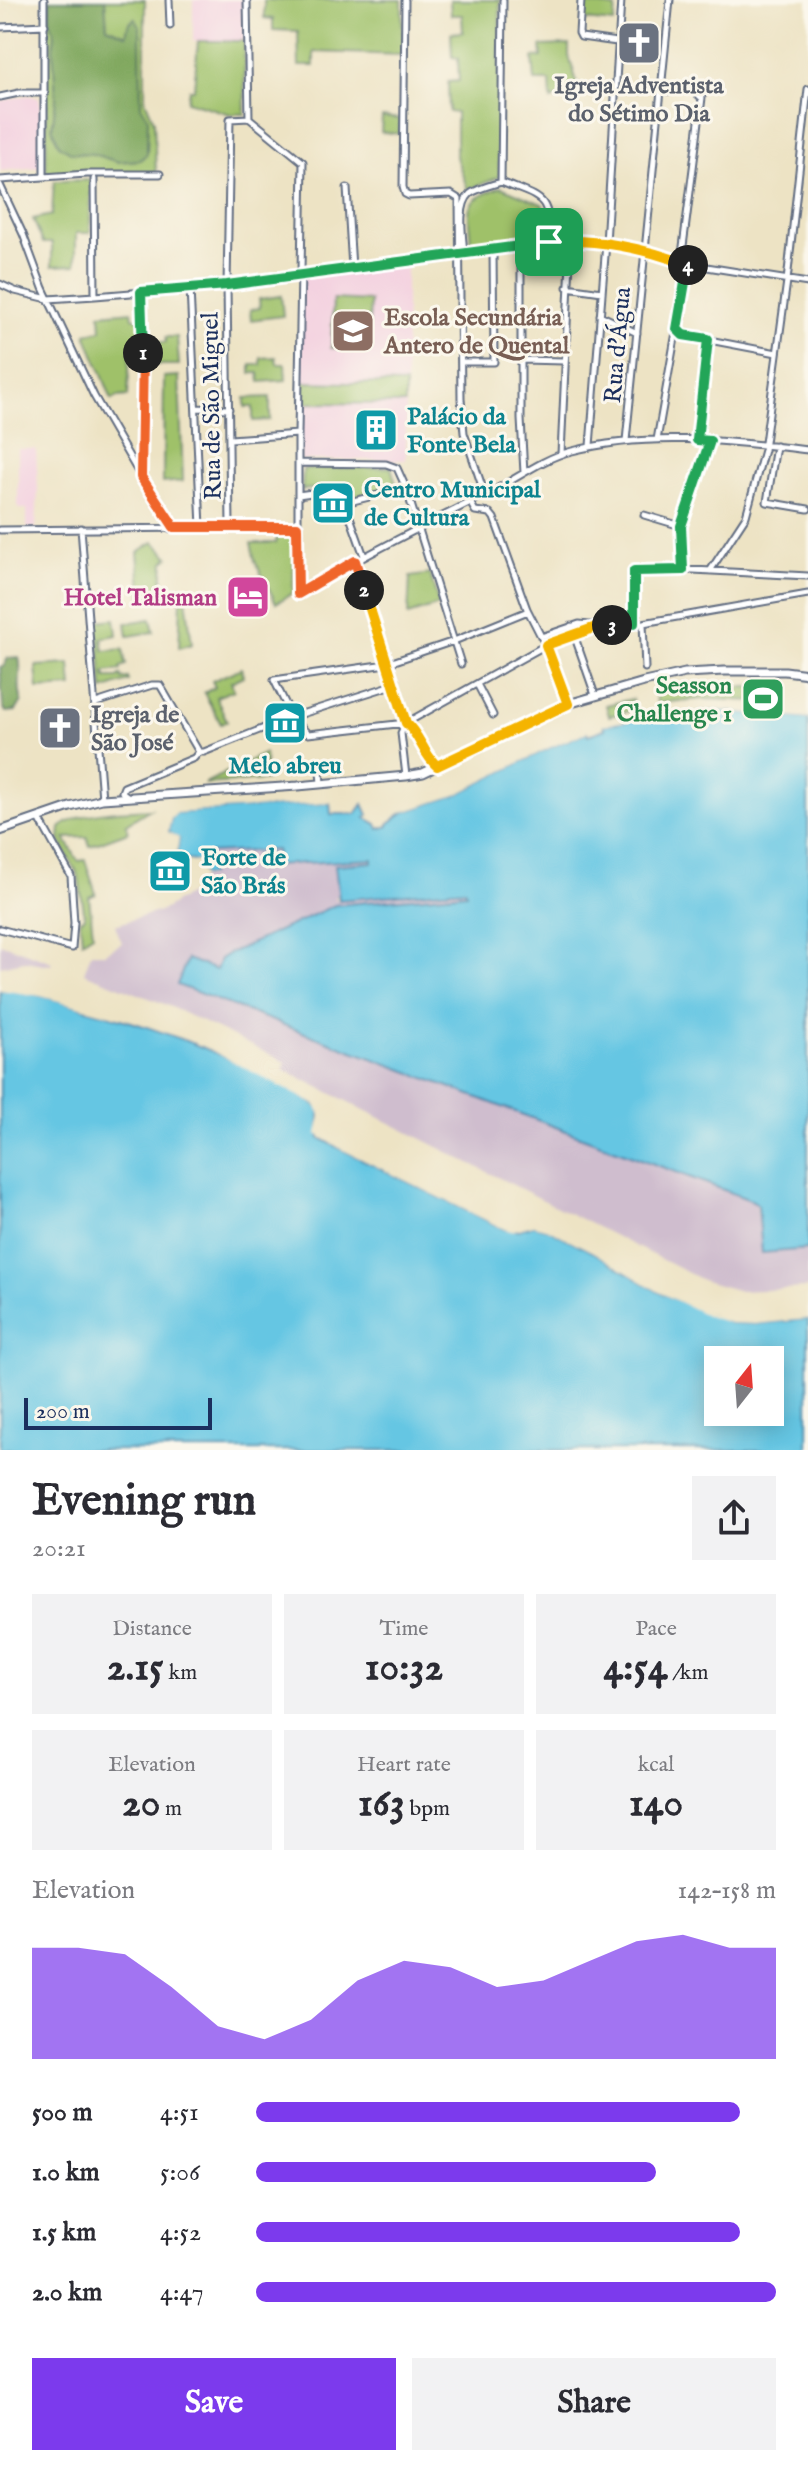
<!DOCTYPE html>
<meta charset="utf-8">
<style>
body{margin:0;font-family:"IM FELL English",serif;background:#f2f2f3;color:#2b2b33;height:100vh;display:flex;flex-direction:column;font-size:30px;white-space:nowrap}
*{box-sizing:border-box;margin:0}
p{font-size:26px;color:#7c7c81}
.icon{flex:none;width:44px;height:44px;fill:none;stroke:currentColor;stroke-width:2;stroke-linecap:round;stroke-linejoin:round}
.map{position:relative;height:1450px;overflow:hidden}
.panel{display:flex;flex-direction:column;background:#fff;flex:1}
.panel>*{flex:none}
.needle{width:52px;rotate:17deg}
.fabs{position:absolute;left:704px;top:1346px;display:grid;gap:16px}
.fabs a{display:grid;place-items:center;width:80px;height:80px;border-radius:0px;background:#fff;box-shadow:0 4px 20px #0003;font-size:40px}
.scale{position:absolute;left:24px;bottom:20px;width:188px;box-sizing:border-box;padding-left:8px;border:4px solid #1b2f5e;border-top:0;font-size:22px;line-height:28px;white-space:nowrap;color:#1b2f5e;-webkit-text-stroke:6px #fbf7ec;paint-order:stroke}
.pin{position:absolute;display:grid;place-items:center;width:68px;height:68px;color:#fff;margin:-34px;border-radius:16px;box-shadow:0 4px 12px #0006}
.km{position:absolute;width:40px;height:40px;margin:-20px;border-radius:50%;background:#222;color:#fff;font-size:22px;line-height:40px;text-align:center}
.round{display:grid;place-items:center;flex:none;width:84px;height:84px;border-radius:0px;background:#f2f2f3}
.overview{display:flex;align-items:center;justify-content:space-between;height:136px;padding:0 32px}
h1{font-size:44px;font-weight:800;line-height:60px}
.figures{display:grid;grid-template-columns:repeat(3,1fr);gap:12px;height:136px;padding:8px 32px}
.figures div{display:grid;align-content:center;border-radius:0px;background:#f2f2f3;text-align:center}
.figures b{font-size:40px;font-weight:800}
.figures small{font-size:22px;font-weight:400}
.figures p{font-size:22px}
.chart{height:224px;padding:16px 32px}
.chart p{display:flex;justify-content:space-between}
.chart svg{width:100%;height:144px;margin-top:8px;fill:#7c3aed;opacity:.7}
.button{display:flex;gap:16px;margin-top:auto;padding:16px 32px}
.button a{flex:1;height:92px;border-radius:0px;background:#7c3aed;color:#fff;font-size:32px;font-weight:800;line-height:92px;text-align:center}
.button a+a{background:#f2f2f3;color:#2b2b33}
ul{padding:0 32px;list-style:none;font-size:26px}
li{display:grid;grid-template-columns:128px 96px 1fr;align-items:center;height:60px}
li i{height:20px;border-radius:10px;background:#7c3aed}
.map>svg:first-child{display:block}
.built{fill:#f3cfdf}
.industrial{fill:#cfbdce}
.green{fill:#9fc169;stroke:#5d7864;stroke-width:2}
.forest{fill:#7fa75d;stroke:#4d6b5e;stroke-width:2}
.water{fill:#65c6e3;stroke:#407aa0;stroke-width:2;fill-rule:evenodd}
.pier{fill:#ede3c4}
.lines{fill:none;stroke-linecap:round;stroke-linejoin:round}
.minor-casing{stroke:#646e82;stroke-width:9}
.secondary-casing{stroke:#646e82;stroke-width:11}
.minor{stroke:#fff;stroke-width:5}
.secondary{stroke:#fff;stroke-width:7}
.split-1-casing{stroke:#fff;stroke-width:16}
.split-2-casing{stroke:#fff;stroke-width:16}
.split-3-casing{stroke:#fff;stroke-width:16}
.split-4-casing{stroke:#fff;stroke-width:16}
.split-5-casing{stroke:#fff;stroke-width:16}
.split-1{stroke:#22a559;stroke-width:10}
.split-2{stroke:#f0652b;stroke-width:10}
.split-3{stroke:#f5b400;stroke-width:10}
.split-4{stroke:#22a559;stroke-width:10}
.split-5{stroke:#f5b400;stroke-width:10}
.labels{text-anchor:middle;stroke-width:6;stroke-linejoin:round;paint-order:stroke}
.worship-label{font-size:24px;font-weight:bold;fill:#5b616d;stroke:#fbf7ec}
.education-label{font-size:24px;font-weight:bold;fill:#785e54;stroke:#fbf7ec;text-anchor:start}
.street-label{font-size:24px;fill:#1b2f5e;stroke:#fbf7ec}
.culture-label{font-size:24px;font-weight:bold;fill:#0d838f;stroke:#fbf7ec;text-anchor:start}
.hotel-label{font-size:24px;font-weight:bold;fill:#b23c85;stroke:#fbf7ec;text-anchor:end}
.leisure-label{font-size:24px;font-weight:bold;fill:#27864d;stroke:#fbf7ec;text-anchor:end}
</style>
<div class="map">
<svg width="808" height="1450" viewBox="0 0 808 1450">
<rect width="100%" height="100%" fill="#fbf7ec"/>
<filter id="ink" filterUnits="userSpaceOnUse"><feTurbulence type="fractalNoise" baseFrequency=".0125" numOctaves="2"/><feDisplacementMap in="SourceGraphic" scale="16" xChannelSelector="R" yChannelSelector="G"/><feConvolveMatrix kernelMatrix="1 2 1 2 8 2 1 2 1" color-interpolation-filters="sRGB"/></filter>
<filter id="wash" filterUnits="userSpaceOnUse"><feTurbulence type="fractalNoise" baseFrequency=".006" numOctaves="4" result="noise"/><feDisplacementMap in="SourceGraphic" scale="32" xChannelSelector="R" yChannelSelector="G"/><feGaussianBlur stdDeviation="1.8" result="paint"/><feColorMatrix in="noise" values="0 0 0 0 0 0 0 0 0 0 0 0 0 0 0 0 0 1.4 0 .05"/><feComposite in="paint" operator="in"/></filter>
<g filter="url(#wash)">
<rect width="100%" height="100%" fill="#ede3c4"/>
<path class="built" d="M193 0H245L244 41H193Z
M28 95 39 98 40 101 41 167 0 171V101Z
M406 264V460H300L301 277Z
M18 449H36L38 490 36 528H27V509H18Z"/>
<path class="industrial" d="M277 850V854L257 866 372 858V862L335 898 339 900 466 889V894L229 955 216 970 177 985 756 1202 762 1253 808 1249V1288L740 1291 704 1281 283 1069 286 1062 167 1005 84 973 91 953H105L122 943 115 925 163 910 202 886 200 878 210 876 209 853Z
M0 943 52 962 50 965 24 961 0 966Z"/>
<path class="green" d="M48 0H145V100L154 121 156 173H46Z
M264 0H402L403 55 314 52V66H299L298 31 273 30V19L264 18Z
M450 0H500L499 177 468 190 456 157V113L449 112 448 82 459 81 458 58 452 57 451 33 463 32 462 15H451Z
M587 4 616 8 614 23 585 20Z
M198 41H244L245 114H230L187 101 189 89H194Z
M569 45V56L579 89 551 100 550 81H535L533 58 542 57 541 46Z
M382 117 400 119 399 134 381 132Z
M91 180 90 233H76V265L52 266V243H43L33 219 52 215 54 181Z
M501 187 542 204 545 212V236L471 245C468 205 462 202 501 187Z
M281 296 283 316 251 320 250 310 260 308 259 299Z
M333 299 370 301 368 349 331 348Z
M132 311 133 318H140L141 345H130L128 396 117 397 112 400 86 334 101 330 100 314Z
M166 337H177L179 365H147L146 349H153V343L166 342Z
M276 357 277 364H285L286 380 260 382 259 373H251V365H261V358Z
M179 376 183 481 163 483 164 377Z
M300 382 405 384V404L300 403Z
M270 397V420L253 421V407H245V398Z
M391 467 396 484 390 490 350 497 344 485 302 490 303 469Z
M278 529H295L293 593 276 603 255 561 251 543H276Z
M154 542 169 557 164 562 161 598 142 601 138 552Z
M430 574 439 605 408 615 410 577Z
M186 598 192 644 179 648 181 600Z
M115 619 117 635 102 638 104 651 123 649 126 665 121 667V670L105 672 106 678H118L121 675 122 679 128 678 129 681 103 690 97 621Z
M151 619 154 632 128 636 126 623Z
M70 664 72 687 38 689 36 666Z
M241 668 244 676 231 682 234 690 216 697 227 721 221 724 204 693 215 687 212 681Z
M702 687H758V701L703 699 657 703 656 693Z
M632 699 634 710 609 716 606 705Z
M265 753 266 780 205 784V783Z
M150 809 126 824 128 832 90 846 87 837 65 838 78 861 85 860 96 894 89 897 93 934 82 941 80 920 85 917 78 874 59 840 60 828C78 811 125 810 150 809Z"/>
<path class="forest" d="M50 0H105L107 27 126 35 128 25 135 18 140 27 141 106 148 118 147 154 140 160 118 162 93 154 72 153 59 145 52 128 56 99 53 47 55 35 50 19Z
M19 657C23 674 16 684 22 701L16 711 6 712 3 707 0 667 4 666 8 658Z"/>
<path class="water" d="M716 710 808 719V1249L762 1253 758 1205 753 1201 177 985 187 959 216 970 220 959 228 954 335 905 466 893 465 889 339 900 335 865 372 862V859L257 866 256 855 277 854 276 850 209 853 210 875 202 876 198 862 176 857 179 839 168 832 171 819 176 813 330 803 331 814H356L363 804 368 815 366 818 377 824 379 829 389 826V823L404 812 456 795 549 748 587 732 588 735 605 729 604 725 654 716Z
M0 990C29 991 57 1000 84 1008 170 1031 240 1059 316 1105 325 1116 316 1126 320 1138L341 1149 504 1229 518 1230 534 1225 548 1229 593 1252 659 1292 730 1323 755 1324 808 1319V1450H0ZM718 1360H770V1412H718Z"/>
<path class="pier" d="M716 707 765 709 808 715V719L716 710 654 716 604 725 603 722 654 712Z
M585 728 587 732 549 748 456 795 404 812 405 808 455 792 547 744Z
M329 799 330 803 177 813 171 819 168 832 179 838 176 857 190 862 198 861 202 876 210 877 200 878 195 864 173 859 175 841 164 832 167 817 176 809Z
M0 986 40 992 134 1017 203 1041 318 1102 325 1115 321 1133 343 1146 506 1225 511 1227 534 1221 550 1226 595 1249 661 1289 712 1314 731 1319 755 1320 808 1315V1319L755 1324 730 1323 710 1317 659 1292 593 1252 548 1229 534 1225 511 1231 504 1229 341 1149 317 1134 321 1116 316 1105 201 1045 133 1021 40 996 0 990Z"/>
</g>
<g filter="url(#ink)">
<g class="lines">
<g class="minor-casing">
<path id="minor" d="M169 0 170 26
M247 0 249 118
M405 0 403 187 405 194 409 196 451 194 459 199 461 399 464 433 485 495
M581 0 579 33 581 37 617 42
M0 27 45 25
M660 91H694L702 98 681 262
M0 97 19 93H45
M249 118 303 162 298 434V594C361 557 426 524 491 492 518 478 543 458 572 451 649 431 730 441 808 450
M44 176V0
M94 179 95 296
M0 180 87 174H160
M501 182 503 0
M0 185 23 234 43 288 94 396 141 477 174 527
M347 188 352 268
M521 246V419L524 473
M464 253C463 238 457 206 470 194 478 188 492 185 501 182 542 199 550 194 549 242
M0 284 15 291 48 299 95 296 227 285 571 240 606 243 688 264 808 283
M567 287 602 292
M190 288 201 527
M600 315 637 333
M678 331 683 335 777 353
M522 360 564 361
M461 362H494L493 250
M196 408 229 409
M230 439 298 434
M657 440 688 264
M697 440 708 339
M626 441 670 0
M590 446 606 243 621 0
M776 446 767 502 808 509
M561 454 571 240
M298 463 386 464 397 468 406 488 461 664
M141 475 144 342 141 292
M298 495 340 489 364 556
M470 502 475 511 490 513 494 518 527 609 550 654 568 704
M345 503 406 488
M644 515 681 526
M230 526 227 285 230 119 249 118
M81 528 102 799
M0 530 297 527
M355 561 406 723C420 735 423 754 437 766
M683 570 681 526 710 441
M710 571 746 516 764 450 787 281 808 89
M528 611 454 641 386 664 274 680 292 717 308 734 406 723 546 645 599 626
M634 623V571L674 569 808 576
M643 623 645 668
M571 626 595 695
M541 637 579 624 599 626 643 623 808 594
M477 684 493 715
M96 703 152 685H160L199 752
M405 724 401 733 406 776
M199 752H204L292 717 393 685
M320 772 321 783
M127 796 122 792 124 787 194 758 199 752
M0 929 72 948 74 923 71 876 39 818"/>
</g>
<g class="secondary-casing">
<path id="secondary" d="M0 831 70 807 102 799 298 786 406 776 423 773 568 704 644 682 685 673 724 671H785L808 674"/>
</g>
<use href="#minor" class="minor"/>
<use href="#secondary" class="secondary"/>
</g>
</g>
<g class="lines" filter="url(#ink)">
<g class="split-1-casing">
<path id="split-1" d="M143 353 141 292 227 285 549 242"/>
</g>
<g class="split-2-casing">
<path id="split-2" d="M143 353 141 477 174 527H297L298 594 355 561 364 590"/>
</g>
<g class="split-3-casing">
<path id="split-3" d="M364 590 406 723C420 735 423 754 437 766L568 704 546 645 599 626 612 625"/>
</g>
<g class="split-4-casing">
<path id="split-4" d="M612 625 634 623V571L683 570 681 526 710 441 697 440 708 339 683 335 677 329 688 265"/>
</g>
<g class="split-5-casing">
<path id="split-5" d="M549 242C594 238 646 248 688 265"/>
</g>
<use href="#split-1" class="split-1"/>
<use href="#split-2" class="split-2"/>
<use href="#split-3" class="split-3"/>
<use href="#split-4" class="split-4"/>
<use href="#split-5" class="split-5"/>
</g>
<defs>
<g id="church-square" transform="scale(2.3)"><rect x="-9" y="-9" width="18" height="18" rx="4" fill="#6b7280" stroke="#fbf7ec"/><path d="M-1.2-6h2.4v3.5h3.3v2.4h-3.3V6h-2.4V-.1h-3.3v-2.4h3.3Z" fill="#fff"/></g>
<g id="school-square" transform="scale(2.3)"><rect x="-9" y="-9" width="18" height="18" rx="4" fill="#8d6e63" stroke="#fbf7ec"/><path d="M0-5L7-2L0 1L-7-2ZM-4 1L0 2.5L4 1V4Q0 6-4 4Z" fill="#fff"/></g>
<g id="building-square" transform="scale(2.3)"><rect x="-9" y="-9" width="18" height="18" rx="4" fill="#0f9aa8" stroke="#fbf7ec"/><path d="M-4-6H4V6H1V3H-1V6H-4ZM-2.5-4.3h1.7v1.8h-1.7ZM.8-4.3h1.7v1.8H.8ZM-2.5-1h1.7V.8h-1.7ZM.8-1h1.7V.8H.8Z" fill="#fff"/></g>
<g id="museum-square" transform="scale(2.3)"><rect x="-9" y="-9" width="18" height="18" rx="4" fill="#0f9aa8" stroke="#fbf7ec"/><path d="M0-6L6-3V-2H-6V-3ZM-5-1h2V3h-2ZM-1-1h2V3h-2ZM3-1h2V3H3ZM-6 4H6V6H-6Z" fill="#fff"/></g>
<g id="hotel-square" transform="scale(2.3)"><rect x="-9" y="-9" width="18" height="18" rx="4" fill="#d1479c" stroke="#fbf7ec"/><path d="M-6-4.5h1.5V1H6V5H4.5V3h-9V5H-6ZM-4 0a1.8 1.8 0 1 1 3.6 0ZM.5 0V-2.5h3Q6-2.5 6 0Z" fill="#fff"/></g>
<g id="stadium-square" transform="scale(2.3)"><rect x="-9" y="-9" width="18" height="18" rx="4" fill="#2e9e5b" stroke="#fbf7ec"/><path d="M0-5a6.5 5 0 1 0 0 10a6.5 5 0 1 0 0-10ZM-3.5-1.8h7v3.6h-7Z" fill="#fff"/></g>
</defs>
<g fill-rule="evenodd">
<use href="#church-square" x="639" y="43"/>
<use href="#school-square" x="353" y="331"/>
<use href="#building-square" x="376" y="430"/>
<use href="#museum-square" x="333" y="503"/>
<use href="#hotel-square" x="248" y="597"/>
<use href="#stadium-square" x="763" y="699"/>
<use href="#museum-square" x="285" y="723"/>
<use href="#church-square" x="60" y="728"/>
<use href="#museum-square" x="170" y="871"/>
</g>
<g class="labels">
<g class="worship-label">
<text x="639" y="93">Igreja Adventista<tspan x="639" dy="28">do Sétimo Dia</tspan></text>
<text x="91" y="722" text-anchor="start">Igreja de<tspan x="91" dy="28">São José</tspan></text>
</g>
<g class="education-label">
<text x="384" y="325">Escola Secundária<tspan x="384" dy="28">Antero de Quental</tspan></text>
</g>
<g class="street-label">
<text transform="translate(617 345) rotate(-85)" y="8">Rua d'Água</text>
<text transform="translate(211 406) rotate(-91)" y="8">Rua de São Miguel</text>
</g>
<g class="culture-label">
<text x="407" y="424">Palácio da<tspan x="407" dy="28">Fonte Bela</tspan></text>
<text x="364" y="497">Centro Municipal<tspan x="364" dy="28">de Cultura</tspan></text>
<text x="285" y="773" text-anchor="middle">Melo abreu</text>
<text x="201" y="865">Forte de<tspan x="201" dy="28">São Brás</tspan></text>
</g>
<g class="hotel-label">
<text x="217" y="605">Hotel Talisman</text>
</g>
<g class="leisure-label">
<text x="732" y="693">Seasson<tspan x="732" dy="28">Challenge 1</tspan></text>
</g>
</g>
</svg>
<div class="fabs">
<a><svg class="needle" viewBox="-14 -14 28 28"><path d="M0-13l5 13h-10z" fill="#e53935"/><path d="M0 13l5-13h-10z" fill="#7c7c81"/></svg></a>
</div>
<div class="scale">200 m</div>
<div class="pin" style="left:549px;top:242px;background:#1e9e55"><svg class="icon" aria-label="arrive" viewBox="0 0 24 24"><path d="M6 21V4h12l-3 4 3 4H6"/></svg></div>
<b class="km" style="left:143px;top:353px">1</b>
<b class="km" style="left:364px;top:590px">2</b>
<b class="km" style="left:612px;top:625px">3</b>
<b class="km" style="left:688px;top:265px">4</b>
</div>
<section class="panel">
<div class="overview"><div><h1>Evening run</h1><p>20:21</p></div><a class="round"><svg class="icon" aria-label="share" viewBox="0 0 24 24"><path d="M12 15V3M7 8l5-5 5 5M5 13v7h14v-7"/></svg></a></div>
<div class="figures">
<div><p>Distance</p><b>2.15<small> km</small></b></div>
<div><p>Time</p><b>10:32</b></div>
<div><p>Pace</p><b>4:54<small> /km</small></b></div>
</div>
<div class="figures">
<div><p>Elevation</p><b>20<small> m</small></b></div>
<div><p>Heart rate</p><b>163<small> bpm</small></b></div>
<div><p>kcal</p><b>140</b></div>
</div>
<div class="chart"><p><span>Elevation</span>142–158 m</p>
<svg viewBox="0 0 160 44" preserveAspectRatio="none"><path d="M0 44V10L10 10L20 12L30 22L40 34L50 38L60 32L70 20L80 14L90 16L100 22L110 20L120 14L130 8L140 6L150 10L160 10V44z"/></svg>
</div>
<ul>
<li><b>500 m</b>4:51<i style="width:93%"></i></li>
<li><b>1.0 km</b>5:06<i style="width:77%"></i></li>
<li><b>1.5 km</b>4:52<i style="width:93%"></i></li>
<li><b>2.0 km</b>4:47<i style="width:100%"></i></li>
</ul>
<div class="button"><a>Save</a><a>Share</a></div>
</section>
